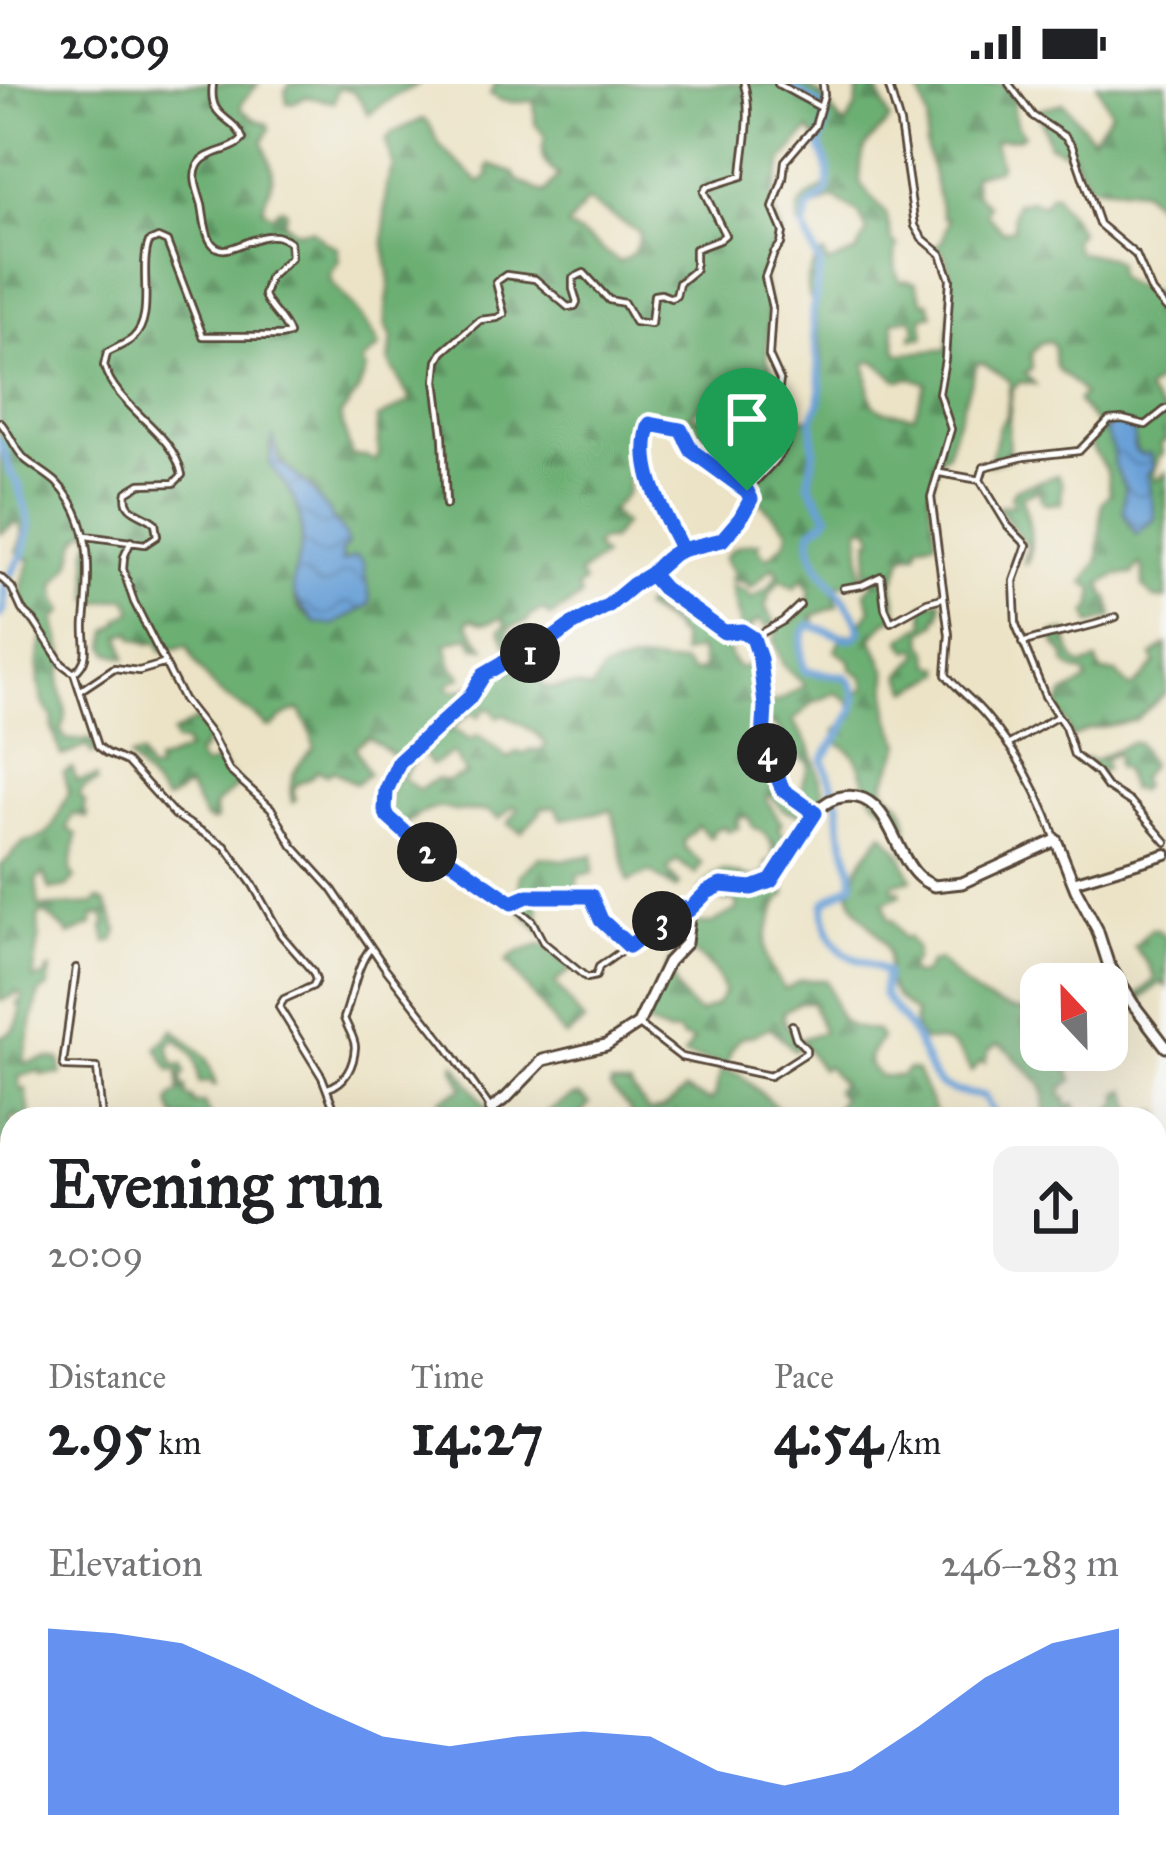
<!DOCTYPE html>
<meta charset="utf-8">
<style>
body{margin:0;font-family:"IM FELL Great Primer",serif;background:#f2f2f2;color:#202124;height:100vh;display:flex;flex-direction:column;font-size:45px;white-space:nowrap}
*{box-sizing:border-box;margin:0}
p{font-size:39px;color:#757577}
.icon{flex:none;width:66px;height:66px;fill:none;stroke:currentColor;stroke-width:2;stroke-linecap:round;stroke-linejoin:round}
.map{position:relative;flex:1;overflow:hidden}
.panel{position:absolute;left:0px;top:1023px;width:1167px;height:768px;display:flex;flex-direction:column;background:#fff;border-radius:36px 36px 0 0;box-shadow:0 12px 48px #0002}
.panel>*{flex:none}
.needle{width:78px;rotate:338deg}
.tools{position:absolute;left:1020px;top:879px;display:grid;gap:24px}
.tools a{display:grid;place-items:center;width:108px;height:108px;border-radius:24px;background:#fff;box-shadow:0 12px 48px #0002;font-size:60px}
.pin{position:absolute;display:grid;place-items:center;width:102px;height:102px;color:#fff;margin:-123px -51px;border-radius:50% 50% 50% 0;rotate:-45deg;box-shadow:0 0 12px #0007}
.pin .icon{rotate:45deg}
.km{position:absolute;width:60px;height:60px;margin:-30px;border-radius:50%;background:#222;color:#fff;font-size:33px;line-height:60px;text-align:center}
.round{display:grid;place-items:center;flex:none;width:126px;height:126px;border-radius:24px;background:#f2f2f2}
.overview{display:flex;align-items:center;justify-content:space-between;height:204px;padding:0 48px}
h1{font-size:66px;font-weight:700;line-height:90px}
.figures{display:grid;grid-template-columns:repeat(3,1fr);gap:18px;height:204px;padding:12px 48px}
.figures div{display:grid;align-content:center}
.figures b{font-size:60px;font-weight:700}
.figures small{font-size:33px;font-weight:400}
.figures p{font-size:33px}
.chart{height:336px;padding:24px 48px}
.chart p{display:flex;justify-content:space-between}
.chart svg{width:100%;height:216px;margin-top:12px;fill:#2563eb;opacity:.7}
.status{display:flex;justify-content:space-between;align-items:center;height:84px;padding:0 60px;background:#fff;direction:ltr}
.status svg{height:33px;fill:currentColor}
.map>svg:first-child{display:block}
.forest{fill:url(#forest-firs);stroke:#546c48;stroke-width:3;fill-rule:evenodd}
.water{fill:url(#water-waves);stroke:#52657a;stroke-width:3}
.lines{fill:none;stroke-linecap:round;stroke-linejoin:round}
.river{stroke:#69a0d7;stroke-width:8}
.minor-casing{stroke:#564637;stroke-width:10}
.tertiary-casing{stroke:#564637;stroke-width:14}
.secondary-casing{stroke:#564637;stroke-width:15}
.minor{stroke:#fff;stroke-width:4.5}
.tertiary{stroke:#fff;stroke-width:8}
.secondary{stroke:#fff;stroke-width:9}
.route-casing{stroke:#fff;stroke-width:24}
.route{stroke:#2563eb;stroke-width:15}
</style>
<div class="status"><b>20:09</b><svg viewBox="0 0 49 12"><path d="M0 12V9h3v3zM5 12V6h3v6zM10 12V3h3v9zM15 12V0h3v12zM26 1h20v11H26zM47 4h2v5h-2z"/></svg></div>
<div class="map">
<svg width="1166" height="1791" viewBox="0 0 1166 1791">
<defs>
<pattern id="forest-firs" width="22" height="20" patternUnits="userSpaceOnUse" patternTransform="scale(3)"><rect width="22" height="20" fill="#6caf73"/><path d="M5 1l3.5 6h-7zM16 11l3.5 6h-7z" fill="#5a8f5e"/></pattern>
<pattern id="water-waves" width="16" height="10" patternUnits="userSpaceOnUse" patternTransform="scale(3)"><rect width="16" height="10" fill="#69a0d7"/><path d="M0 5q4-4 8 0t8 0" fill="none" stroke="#5883ae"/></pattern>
</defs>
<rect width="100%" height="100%" fill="#f6f6f2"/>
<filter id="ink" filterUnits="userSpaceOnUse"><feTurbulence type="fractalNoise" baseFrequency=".00833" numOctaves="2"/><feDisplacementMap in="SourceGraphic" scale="24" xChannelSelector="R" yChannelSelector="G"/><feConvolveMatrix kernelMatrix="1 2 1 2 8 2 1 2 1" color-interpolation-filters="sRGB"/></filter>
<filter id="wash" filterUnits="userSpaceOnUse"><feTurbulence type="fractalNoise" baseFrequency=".004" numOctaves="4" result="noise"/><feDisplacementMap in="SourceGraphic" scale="48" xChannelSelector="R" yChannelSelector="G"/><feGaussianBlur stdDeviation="2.7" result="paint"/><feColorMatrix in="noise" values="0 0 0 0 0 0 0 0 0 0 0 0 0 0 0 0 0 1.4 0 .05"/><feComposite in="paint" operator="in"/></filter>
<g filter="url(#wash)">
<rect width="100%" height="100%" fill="#ece3c6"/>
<path class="forest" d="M0 0H258L242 18 241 25 254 35 268 40 270 45 263 57C266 69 275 83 272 96 270 107 264 114 263 125L273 131 279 124H283L286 128 284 139 296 147 312 146 324 157 337 163 339 177 330 190 331 197C344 214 375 246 380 263L362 278 366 286 357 310 340 332 352 372H366L375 377 379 371 377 335 411 317 389 279 392 254 386 242V226L390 197 384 161 386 102 393 82 386 57 392 49 423 35 429 39 440 62 480 99 490 91 487 86 490 81 513 89 517 96 545 109 559 91C540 78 540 75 545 52L535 40 534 17C517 18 503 21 490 10L495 0H810L813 7C828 14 832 32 846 42L856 22 859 0H875L890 36C883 45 875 51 869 59 860 68 861 87 860 99L886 130 892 157 897 162C894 172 894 189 901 198L905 196 916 199 923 218H928L933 230 922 233 924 253 912 255 911 250 916 248 912 234 893 237 897 268 901 270 947 265C950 232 955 201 944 169L935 163 943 156 948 135 943 133 926 62 928 35 920 9 923 0H1007L1016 12C1011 27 1014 39 1024 51 1016 58 1003 52 994 57L1000 81 998 85 973 91 976 110 988 121 986 130 1003 147 1014 144 1013 129 1016 119 1030 116 1043 121 1050 110H1055C1061 124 1073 133 1079 148L1073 156 1077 168 1109 173 1116 178 1117 192 1126 199 1162 212 1166 209V221L1152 231 1158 240 1166 236V250L1161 265 1166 271V297L1156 299 1146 308 1164 329 1166 328V356L1160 361 1163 369 1159 372 1153 390 1156 397 1166 388V515L1154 514 1143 503V485L1140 480 1133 490 1117 491 1101 500 1105 511 1109 514 1113 533 1091 540 1087 529 1092 524 1094 504 1084 499 1098 477 1102 419 1110 409 1107 388 1090 361 1097 341 1077 317 1083 311C1066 283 1053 299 1054 262L1049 257 1040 259 1031 270 1032 285 1025 290 1035 300 1020 298 1012 305C1010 330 1006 350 1010 374L989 381 999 342 1007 332 1010 297 983 279H977L946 371 941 372 929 410 936 456 919 460 917 469 904 471 893 500 898 531 887 537 872 553 887 588 889 631 901 660 884 701 887 710C911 720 908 746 907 769 901 757 902 744 895 733 890 724 881 722 874 714 857 694 867 674 839 660L835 647 855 632 848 616 836 609 814 618 793 637 810 663 824 708 813 723 806 717 802 701 808 686V678L802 676 775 642 760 637C754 658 769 696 785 712 792 719 802 723 810 729L807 732 783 726 771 712H767L766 715 782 740 779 743 788 762 771 792 752 802 732 798 700 812 698 810C725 776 720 789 755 794L766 789 767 779 772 776C775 761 769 749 754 744L747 732 739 734 738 744 727 747 724 742 712 747 713 752 709 753 698 741 684 757 685 764 702 779 696 791 677 776 667 786 680 801 675 805 650 788 628 798 612 726 562 735 556 723 540 724V729L522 748 508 740 518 725 513 722 499 735 488 727H454L439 723 420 730 401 743C378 720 393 703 402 677L410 674 413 678 402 694 419 706 436 695 445 698 466 690 453 669 431 681 419 664H428L434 658 425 651 398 674 368 653 355 663 369 690 355 700 333 686 326 691 317 686 312 693C302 699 288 699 296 715L292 718C287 693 297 680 314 664L311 649 299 625 287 630 272 643 266 642C254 628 239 623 224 612 207 600 196 580 187 562L162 567 157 558 149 560 134 554 132 548 121 551 126 574 110 569 106 563 108 547 119 539V535L133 527 127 514 94 519 90 515 88 464 93 450 87 446C72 456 77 463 72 478 69 485 60 494 55 500L57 516 64 527 55 535 66 579 61 585C60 591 59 597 60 603 63 622 71 628 61 646L66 656H93L98 668 92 670 88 662 62 672 52 644 53 633C34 616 36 573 45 550 40 539 32 535 26 525 16 509 24 492 31 475L22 474 17 467 23 449 20 440 15 439 0 450ZM809 46C822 59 829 79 831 97 813 114 794 112 799 142L808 136 811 125 834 114 859 130 867 148 857 168 827 180 824 170 817 173C814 181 808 192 807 201 806 210 813 218 815 228 822 262 828 302 815 334 794 336 792 330 774 323V289L767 274 769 223 762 197 764 185 781 149 771 121 783 76ZM587 117 640 149C637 165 634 172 619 178L584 152 567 143ZM874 277 898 296 912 294 926 299 914 331C863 326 873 323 866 279ZM713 312 738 330 758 337V347L734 362 722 382C746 401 765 424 788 445L786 457 768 474 758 464 760 459C746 459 732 461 724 475L735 491 730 494 732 497H742L751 504 773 483 779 489 769 503 752 514 745 507 731 502 741 545 750 548V542L761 536 766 543 775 539 765 522 769 515 767 513 781 495 794 504 802 495 810 507 807 521 794 536 789 535 779 543 774 556 783 581 805 601 781 616 769 620 765 586 759 582 753 556H748L753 574 751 581 740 584C727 576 730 567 726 553L682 536 675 539 656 530 648 518 642 524 673 544 675 550 680 551 682 570 700 566 703 586 692 589 683 579C671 582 665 579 653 578 637 577 616 581 603 587L591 606 578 602 548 604 541 599 539 584 530 580 528 574C510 577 490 585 480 601 466 600 461 613 447 603L449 599 462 593 452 582 446 560 469 552 475 563 485 564 467 540 468 537 473 535C484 543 492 536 503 534L506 541 500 546 506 560H511L507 550 511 543 527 538 530 532 543 526 550 533 581 513 578 504 584 499 579 490 603 473 595 463 596 460 602 456H611L623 440 611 427 627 409 629 376 625 372 629 367 626 364C652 336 639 336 677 340L691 364 706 375 707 373 692 362 697 350H703L709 346 700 334 690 331ZM1116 337 1132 342 1136 367 1153 383 1147 390 1153 426 1126 412 1123 396 1114 381 1112 341ZM270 360 279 377 309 402 330 430 342 478 364 487 370 521 333 541C270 529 303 491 302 450 302 424 287 400 270 381ZM860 443H870L874 454 869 456C871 471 865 479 865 495L876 496 865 508 871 524 855 550H843L835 567 850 576 851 585 863 593 865 604 856 609C847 588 828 591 807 589 795 574 799 545 815 536L812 532 838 522 834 508 838 501 861 497ZM486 625H491L498 633 504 630 537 650 546 660 542 666H530L524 670 517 668 509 675 478 651 470 656 454 646 453 643 472 628 478 633Z
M290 0H420L395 12 369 30C359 17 357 0 337 6L334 18 306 13 294 19H287L285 7Z
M1097 0H1166V131L1142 106 1090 101 1070 70 1049 61 1038 25 1064 19 1092 54 1111 28Z
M1057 391 1062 399 1061 419 1046 420 1041 416 1039 406 1021 412C1029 435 1034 454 1028 478L1024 480 1028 462 998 424 1000 422 1014 420 1011 413 1015 405Z
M941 516V526L938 528 940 532 936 534 937 539 923 548 924 561 928 565 932 581 942 583 943 589 909 607 901 591 920 570 917 564 909 567 901 556 925 539 923 521Z
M1067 547C1067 560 1071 575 1082 582L1097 577 1101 588 1117 589 1130 604C1141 599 1146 588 1156 580L1152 572 1166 561V609L1135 636 1087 646 1071 654 1067 639 1057 627 1063 611 1087 597 1084 589 1074 587 1065 579 1066 573 1055 559 1053 549Z
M196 636 212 656 202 661 204 666 196 669 201 680 207 682 219 676 228 689 240 700 215 721 216 736 211 738 205 735 188 703 166 717 129 674 141 671 149 688 157 686 156 679 187 667 184 659 175 658 172 650Z
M1131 658 1138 659 1150 682 1139 695 1143 702 1138 707 1134 704 1130 706 1123 685 1117 683 1116 678 1119 675 1115 669 1103 677 1106 684 1099 689 1083 677 1085 674 1093 677Z
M72 684 77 697 96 693 97 698 86 702 80 709V714L85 717 84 728 88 730 87 734 73 730 67 744 77 751 70 787 75 794 67 803 50 806 44 789 36 797 39 823 94 820 99 815 106 819 118 847 114 857 107 859 103 843 106 840 103 830 93 832 92 841 69 851C62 841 53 838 45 829L38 833 39 856 33 895 45 893 48 885H51L48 904 39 909 24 975 26 979 48 974 60 976 61 990 41 991V986L19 993 21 1006 26 1005 30 1033 12 1035V1134C5 1122 0 1101 0 1087L11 1084 0 1052V952C14 951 20 937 21 923L17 921 23 912 20 909 0 917V783L24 758C58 754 55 731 69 709L63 689Z
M883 749 899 767 912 795 893 800 894 807 899 806 901 811 884 819 889 836H893L903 854 908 853 916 865 915 876 908 885 914 891C924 891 926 888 930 879L939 876C964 903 984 921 1022 927L1032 921 1040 923 1041 932 1027 933 1022 939 1041 962V966H1058L1073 996 1063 1003 1061 1011 1066 1015 1067 1023 1075 1020 1080 1035H1043C1048 1005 1042 998 1021 980 1011 971 1010 964 998 960L988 967 985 979 981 977 971 988C957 962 954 955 923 957 917 946 911 944 916 930 904 920 888 910 888 892 888 883 890 873 886 863 877 842 857 836 849 807L855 801 858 784 865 772Z
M593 771V789L578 791 576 809 537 810 539 835 544 843 540 847 514 819 520 816V791L540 773 564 776Z
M786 783 789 784 784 800 786 810C774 821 775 829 769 844 759 869 769 885 785 905L802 896H826C843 934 829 941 877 947L881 954 869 973 870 982 879 992H901L908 985 917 987 938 1035H845L836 1024 842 1014 835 1006 841 1000 827 982 821 985 800 955 823 948 812 918H800L783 928V936L800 963 794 966 770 943 754 951 741 953 731 966 727 981 684 972 694 956 682 954 678 948 667 949 644 939 670 878 681 868 685 871C680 876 673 880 673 887 671 902 688 922 699 929L717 920 724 908C717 886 706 876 686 865L688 862 667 836 681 827 686 828 692 840H711L737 825 735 816 723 817 717 806 768 804Z
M1151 845H1157L1166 854V903L1161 898 1141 915 1145 927 1142 928 1134 915 1155 895 1148 880 1134 863Z
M543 860 572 885 555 899 584 938 567 952H564L506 877 516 869Z
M174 945 207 975 216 1001 212 1002 211 998 199 999C197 975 195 970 176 955L168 961 174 980 183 981 185 990 182 991V1002L186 1003 187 1013 192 1014 194 1020 204 1019 210 1033 214 1035H176L169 1020 171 1014 179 1008 178 986 170 987 157 964Z
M455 979 494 1035H485L475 1027 456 1035 449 1032 439 1018V1016L463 1004 454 984Z
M721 986 739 990 790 1035H630V1025L610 1004 611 1000 630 1002 648 1027C664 1027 674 1017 685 1006L710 1017 715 1011Z
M1127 1006C1134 1025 1133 1038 1158 1028L1162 1033 1155 1037 1099 1035 1119 1020V1009Z
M573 1012H580L590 1020 576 1035H536Z
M1155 1105H1166V1183L1163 1181 1155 1154Z
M1155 1280 1166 1287V1350L1158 1349 1155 1338Z
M0 1519 5 1530 12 1536V1705L9 1701V1693L0 1682Z
M1163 1545 1166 1555V1652L1155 1640V1547Z
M1155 1752 1166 1754V1791H1102L1093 1785 1095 1779H1155Z
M615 1779H762L767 1788 777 1791H621Z
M804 1779H892L902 1791H805Z
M966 1779H1078L1087 1788 1086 1791H957L956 1784Z"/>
<path class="water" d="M1116 337 1132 342C1137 350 1131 358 1135 367L1142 371 1150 370 1153 384 1147 390 1155 435 1136 451 1123 428 1125 403 1114 381 1113 367 1105 346Z
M273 352 279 378 309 402 343 448 348 460 341 467 342 478 356 472 364 479C363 495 371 505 370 520L333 541C327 540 320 541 314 538 311 536 310 532 308 530 277 502 303 483 302 450 302 424 287 400 270 381Z"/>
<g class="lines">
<path class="river" d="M787 0 824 25 826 39 820 60 829 89 828 105 823 113 809 124 804 144 820 182 812 230 821 302 819 319 812 335 814 366 809 400 828 431 824 437 812 445C801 481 854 514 860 547L855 553 847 554 810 541C799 548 800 574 805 587L846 593C872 619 836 651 823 676L839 720 840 742 852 787 853 799 825 818C822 836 831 862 848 871 861 878 874 880 886 889L883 910C892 924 904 935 912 949 938 993 923 1006 984 1012L996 1035
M0 357 11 389 18 399 30 441 23 470 5 500 4 525 0 531
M1155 1208H1166
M0 1414 12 1481
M127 1779 134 1791"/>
</g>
</g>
<g filter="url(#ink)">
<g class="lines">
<g class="minor-casing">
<path id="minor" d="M778 0 820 23
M888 0 900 40 915 142 922 154 941 170 950 195 945 275 939 309 951 345 931 413 949 551 946 591C958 606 974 617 986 632 1018 669 1040 710 1056 756
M1009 0 1033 32 1065 53 1072 62 1099 140 1136 171 1152 208 1166 224
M0 338C10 349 14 365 26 376 36 384 47 390 56 398 94 436 90 489 85 538 83 559 93 574 74 589
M940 389 980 396
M980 396 1008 442 1027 461 1014 497 1016 541 1045 612 1065 643 1074 671 1097 689 1107 703 1132 719 1166 758
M980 396 984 383 1024 373 1079 367 1109 336 1122 335 1146 341 1166 325
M446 421 443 352 436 297 438 277 443 268 480 236 497 234 504 230 496 198 506 191 535 195 568 223 575 222 577 218 573 205V194L584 189 609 216 624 219 635 238 651 240 654 211 661 210 671 214 676 212 679 199 695 186V165L719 156 725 151 704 108 707 103 742 92C744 61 753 31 744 0
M86 452 145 460 157 452 155 439C143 428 122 429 127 408L140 400 174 399 182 391C173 346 117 325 104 282L107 269C115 264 126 260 133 254 156 233 138 185 149 158L158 154 167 158 203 252H280L289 250C284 234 269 226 264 211L269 194 291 173 290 158C260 136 227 182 211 158 205 149 204 132 202 121 199 110 192 94 197 84 203 66 232 69 243 55 233 30 208 37 213 0
M131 457 124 473 123 485 134 518 183 615 212 652 229 686 271 724 293 762 332 805 386 885 445 960 491 1025
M681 465C662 426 635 383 650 340L681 346 692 367 747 407
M651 491 663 504 724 548 742 547 753 554 760 575 765 622 763 659 783 706 815 729
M0 493 12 504 22 526 34 537 62 580 74 589 98 662 107 669 127 678 175 731 225 762 253 801 281 851 313 888 316 896 313 902 284 915 279 923 322 993 338 1035
M843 504 862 501 881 492 885 524 891 538 927 518 942 514
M753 554 783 537 800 521
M1022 559C1053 548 1086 546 1116 533
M81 606 114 584 139 587 163 580
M1008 661 1058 632
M511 819 528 812 588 811 593 814 601 836 628 861
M690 826 682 824 599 883 596 892 587 894 543 858 532 837 511 819 453 779 426 767 392 737 385 726 386 707 399 678 469 614 484 590 508 576 540 564 570 542 615 517 633 501 651 491 673 469 722 456 740 435 751 415 747 407C759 391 797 362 788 341 788 340 777 325 776 324L780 296 769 272 772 224 765 193 774 169 781 160 783 148 773 124 783 95 785 77 815 42 824 11 823 0
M76 884 63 980 65 983 97 984 102 1035
M638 940 681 973 770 992 806 969V965L796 954 792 941
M328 1004C345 999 354 982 355 963 355 954 347 943 344 934 352 913 357 879 371 864
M0 1061 12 1091
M0 1262 12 1266
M1155 1355 1166 1353
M1155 1461 1166 1473
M0 1662 12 1668
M1155 1704 1166 1718
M0 1722 12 1727
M0 1723 12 1736
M32 1779 39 1791
M231 1779 247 1791
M382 1779 392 1791
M489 1779 495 1791
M411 1791 413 1779"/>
</g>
<g class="tertiary-casing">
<path id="tertiary" d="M1073 798 1166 770"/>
</g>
<g class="secondary-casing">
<path id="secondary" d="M497 1035 491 1025 507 1013 543 976 606 961 638 940 668 878 686 859 690 826 707 808 721 801C733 801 746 806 758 803 790 797 798 725 837 714 888 700 892 768 918 792 923 797 928 799 934 802L962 799 1056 756 1076 806 1097 845 1108 879 1133 920 1166 963
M562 1779 579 1791"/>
</g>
<use href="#minor" class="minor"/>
<use href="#tertiary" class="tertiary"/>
<use href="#secondary" class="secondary"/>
</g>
</g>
<g class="lines" filter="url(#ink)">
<g class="route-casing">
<path id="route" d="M747 407 751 415 740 435 722 456 677 467 651 490 633 501 609 521 570 542 540 564 508 576 484 590 469 614 399 678 386 707 385 726 388 733 426 767 453 778 512 819 528 812H591L601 836 629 862 682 824 689 826 707 808 721 801 752 804 771 797 815 729 783 706 763 659 765 622 760 575 753 554 742 547 724 548 663 504 651 490C660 481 669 470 682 466 663 427 635 383 650 340L681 346 692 367 747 407"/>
</g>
<use href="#route" class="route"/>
</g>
</svg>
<div class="tools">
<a><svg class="needle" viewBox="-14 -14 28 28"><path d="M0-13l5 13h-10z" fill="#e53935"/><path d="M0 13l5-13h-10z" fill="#757577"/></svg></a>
</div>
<div class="pin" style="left:747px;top:407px;background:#1e9e55"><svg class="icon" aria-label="arrive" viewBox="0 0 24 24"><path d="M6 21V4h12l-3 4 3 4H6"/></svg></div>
<b class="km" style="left:530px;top:569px">1</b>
<b class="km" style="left:427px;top:768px">2</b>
<b class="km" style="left:662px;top:837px">3</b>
<b class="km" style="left:767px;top:669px">4</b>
<section class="panel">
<div class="overview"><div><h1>Evening run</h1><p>20:09</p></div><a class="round"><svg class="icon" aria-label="share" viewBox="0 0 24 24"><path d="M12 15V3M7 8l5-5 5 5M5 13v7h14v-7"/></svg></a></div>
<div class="figures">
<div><p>Distance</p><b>2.95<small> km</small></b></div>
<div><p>Time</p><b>14:27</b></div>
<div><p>Pace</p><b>4:54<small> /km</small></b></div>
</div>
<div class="chart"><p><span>Elevation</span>246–283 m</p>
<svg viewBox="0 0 160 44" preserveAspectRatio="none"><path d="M0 44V6L10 7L20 9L30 15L40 22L50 28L60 30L70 28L80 27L90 28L100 35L110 38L120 35L130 26L140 16L150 9L160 6V44z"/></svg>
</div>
</section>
</div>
